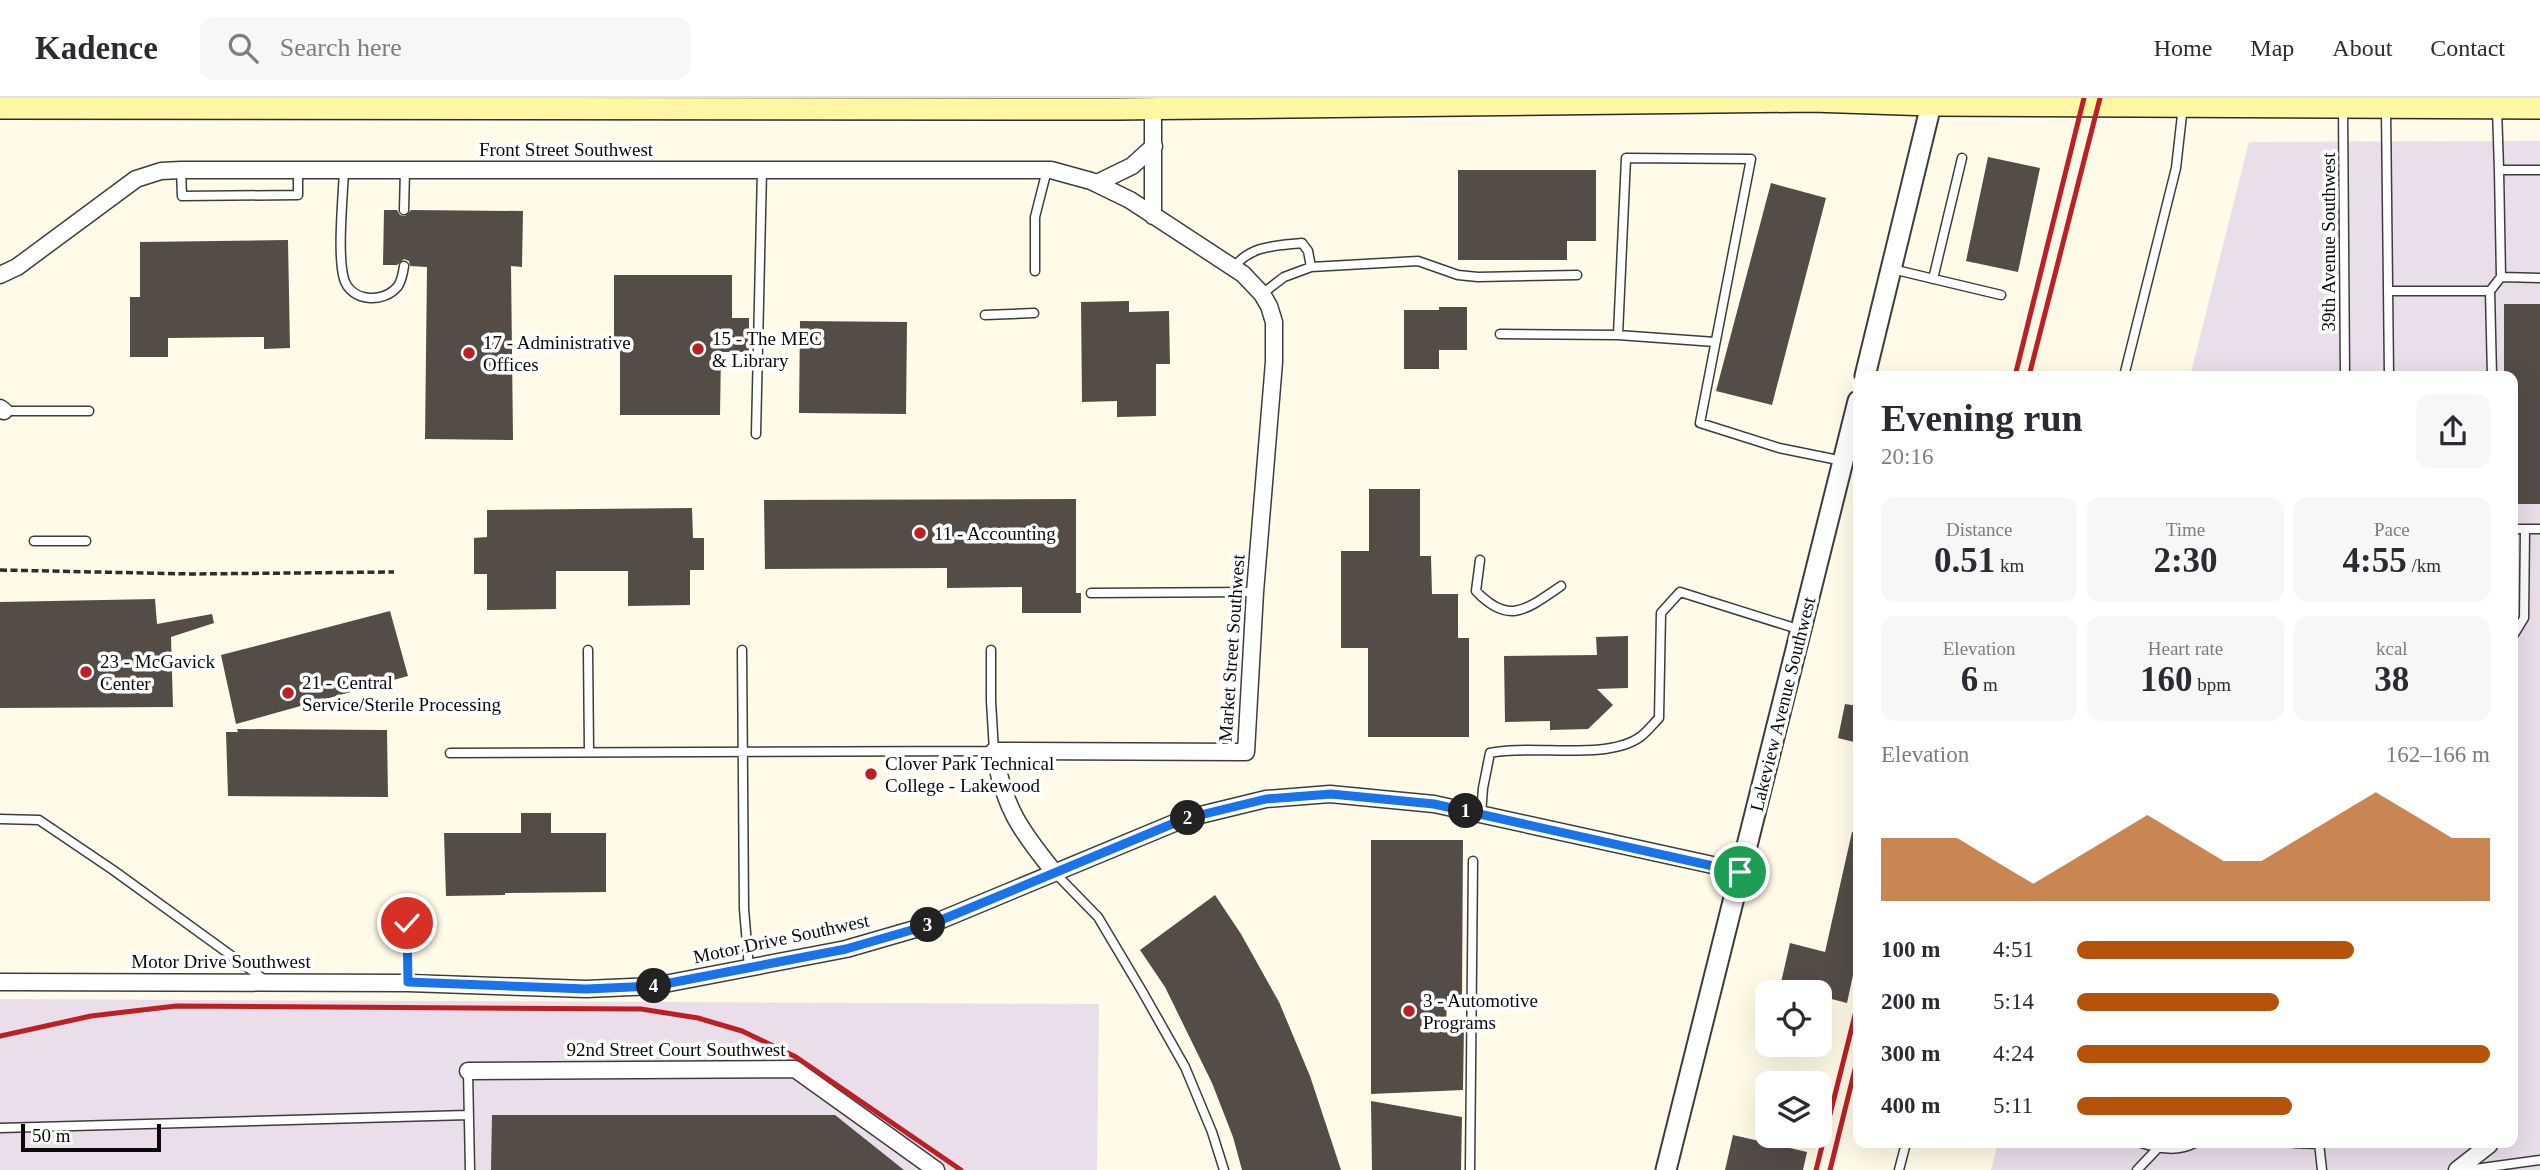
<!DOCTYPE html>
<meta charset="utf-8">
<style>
body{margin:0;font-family:Georgia,serif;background:#f7f7f7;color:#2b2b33;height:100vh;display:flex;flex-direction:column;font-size:26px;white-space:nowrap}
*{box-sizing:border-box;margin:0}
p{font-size:23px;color:#7c7c81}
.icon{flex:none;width:38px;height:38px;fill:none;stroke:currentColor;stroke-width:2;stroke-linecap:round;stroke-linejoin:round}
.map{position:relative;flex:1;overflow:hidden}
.sheet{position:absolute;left:1853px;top:273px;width:665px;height:777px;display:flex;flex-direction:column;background:#fff;border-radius:14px;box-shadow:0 7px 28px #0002}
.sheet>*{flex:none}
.tools{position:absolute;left:1755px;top:882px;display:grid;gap:14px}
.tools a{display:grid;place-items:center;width:77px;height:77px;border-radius:14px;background:#fff;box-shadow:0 7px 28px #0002;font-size:35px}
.scale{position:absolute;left:21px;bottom:18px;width:140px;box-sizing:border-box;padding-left:7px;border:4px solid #0a0a0a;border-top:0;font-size:19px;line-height:24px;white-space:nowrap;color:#0a0a0a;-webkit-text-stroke:5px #fff;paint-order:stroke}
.pin{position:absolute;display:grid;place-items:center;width:60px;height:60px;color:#fff;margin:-30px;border:4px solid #fff;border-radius:50%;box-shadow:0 2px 7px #0007}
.km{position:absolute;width:35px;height:35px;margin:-18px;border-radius:50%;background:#222;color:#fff;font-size:19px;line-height:35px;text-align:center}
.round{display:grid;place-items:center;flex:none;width:74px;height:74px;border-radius:14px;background:#f7f7f7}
.headline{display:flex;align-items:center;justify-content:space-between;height:119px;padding:0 28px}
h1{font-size:38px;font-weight:800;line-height:52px}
.stats{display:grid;grid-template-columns:repeat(3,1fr);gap:10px;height:119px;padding:7px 28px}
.stats div{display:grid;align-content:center;border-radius:14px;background:#f7f7f7;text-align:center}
.stats b{font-size:35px;font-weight:800}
.stats small{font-size:19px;font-weight:400}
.stats p{font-size:19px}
.chart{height:196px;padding:14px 28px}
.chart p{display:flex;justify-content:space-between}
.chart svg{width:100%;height:126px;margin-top:7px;fill:#b45309;opacity:.7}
ul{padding:0 28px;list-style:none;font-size:23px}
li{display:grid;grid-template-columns:112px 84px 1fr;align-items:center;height:52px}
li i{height:18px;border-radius:9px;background:#b45309}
header{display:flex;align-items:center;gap:42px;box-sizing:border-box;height:98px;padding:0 35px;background:#fff;border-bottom:2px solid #e1e1e2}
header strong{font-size:33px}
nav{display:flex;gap:38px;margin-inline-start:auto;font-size:24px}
.search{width:490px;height:63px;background:#f7f7f7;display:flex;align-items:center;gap:18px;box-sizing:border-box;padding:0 24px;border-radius:14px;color:#7c7c81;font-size:26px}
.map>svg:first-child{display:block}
.industrial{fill:#e9deea}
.building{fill:#534c47}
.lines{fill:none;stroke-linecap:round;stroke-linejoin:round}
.service-casing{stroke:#3d3d3d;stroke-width:11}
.minor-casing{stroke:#3d3d3d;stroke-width:19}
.tertiary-casing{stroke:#3d3d3d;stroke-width:23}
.secondary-casing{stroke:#2c2c2c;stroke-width:24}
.path{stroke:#2c2c2c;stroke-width:3.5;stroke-dasharray:7 3.5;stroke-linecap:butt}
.service{stroke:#fff;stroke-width:8}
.minor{stroke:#fff;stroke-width:16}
.tertiary{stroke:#fff;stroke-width:19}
.secondary{stroke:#fff7a3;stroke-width:21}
.rail{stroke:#bd2024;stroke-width:5}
.route-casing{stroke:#fff;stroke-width:14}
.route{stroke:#1a73e8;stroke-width:9}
.poi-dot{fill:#bd2024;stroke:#fff;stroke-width:2.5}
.labels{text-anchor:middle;stroke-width:7;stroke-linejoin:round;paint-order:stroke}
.street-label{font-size:19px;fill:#0a0a0a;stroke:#fff}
.poi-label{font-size:19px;fill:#0a0a0a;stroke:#fff;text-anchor:start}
</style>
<header>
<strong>Kadence</strong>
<div class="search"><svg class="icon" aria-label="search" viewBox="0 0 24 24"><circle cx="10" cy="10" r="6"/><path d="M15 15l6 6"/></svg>Search here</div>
<nav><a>Home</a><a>Map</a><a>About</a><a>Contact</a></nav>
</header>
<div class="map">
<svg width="2540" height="1072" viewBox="0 0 2540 1072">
<rect width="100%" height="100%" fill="#fffbe8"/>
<path class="industrial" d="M2540 43V1072H1991L1998 1045H2513V278H2190L2249 44Z
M0 901 1099 906 1097 1072H0Z"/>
<path class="building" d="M1988 59 2040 70 2018 174 1966 163Z
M1458 72H1596V143H1567V162H1458Z
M1771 85 1826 100 1772 307 1716 293Z
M384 112H397L400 117 405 118 411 112 523 113 522 169 511 168 513 342 425 341 427 169 410 168 409 163 404 161 397 167H383Z
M288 142 290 250 264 251V239L168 240V259H130V199H140V144Z
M614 177H732V220H749V254H721L720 317H620V247H614Z
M1129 203V214L1169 213 1170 266H1156V318L1117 319V303L1082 304 1081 204Z
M2504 206H2540V406H2518V388H2513V278H2504Z
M1439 209H1467V252H1439V271H1404V212H1439Z
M800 223 907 224 906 316 799 315Z
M1369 391H1420V458H1431L1432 496H1458V540H1469V639H1368V550H1341V453H1369Z
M1076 401V495H1081V515H1022V489L947 490V470L765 471 764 402Z
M692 410 693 440H704V472H690V507L628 508V473H556V511L487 512V476H474V440L487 439V412Z
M155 501 157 526 212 516 214 525 171 539 173 609 0 610V504Z
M390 513 408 578 236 626 221 557Z
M1628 538V590L1597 591 1613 607 1588 631 1550 632V623L1505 624 1504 558 1597 557 1596 539Z
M1845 606 1858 608V645L1838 640Z
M237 631 387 632 388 699 228 698 226 634H238Z
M521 715H551V735H606V794L505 795V797L446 798 444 735H521Z
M1852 734H1858V854L1847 905 1820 898V894H1803L1780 889 1790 845 1825 854Z
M1371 742H1463L1462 898H1447L1446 929 1464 927 1463 992 1371 996Z
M1215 797 1241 836 1279 904 1310 978 1341 1072H1242L1233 1039 1212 985 1165 889 1140 852Z
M1371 1003 1462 1019 1461 1072H1372Z
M492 1017H835L904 1072H491Z
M1733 1037 1807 1054 1803 1072H1725Z"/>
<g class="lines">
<g class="service-casing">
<path id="service" d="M2343 10 2345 278
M2497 10 2499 72H2540
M2386 12 2389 278
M181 72 182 98 298 97V72
M344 72C343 99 337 157 344 181 351 204 384 206 398 188 402 182 403 175 404 168
M2499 72 2501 179
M404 112 405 72
M1233 170C1251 147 1275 148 1302 145L1308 153 1311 169
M1892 171 2001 197
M1035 173V119L1047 72
M1933 181 1962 60
M2388 193H2490L2501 179 2540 180
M2490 193 2492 278
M1262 196 1284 179 1311 169 1418 163 1458 177 1478 179 1577 177
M985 217 1034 215
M1500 236 1618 237 1626 60 1751 61 1700 325 1779 350 1843 363
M1618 237 1715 244
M2124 278 2176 70 2183 8
M4 313H89
M756 336 762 72
M2513 431H2540
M34 443H86
M1480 462 1476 493C1509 528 1527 511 1561 488
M1091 495 1255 494
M2513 538 2524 520 2525 431
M588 552 589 653
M742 552 744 811 749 870
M450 655 994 653 991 603V552
M1481 716 1483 690 1490 655C1532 646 1607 663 1640 639 1647 634 1653 626 1659 620L1661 515 1680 494 1801 532
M0 721 39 722 113 772 265 882
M1055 775 1098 819 1142 893 1185 969 1212 1034 1224 1072
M407 825 408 885
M468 973 470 1072
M0 1030 468 1017
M2141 1045C2160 1051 2178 1054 2195 1045
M2294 1045 2319 1046
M2319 1045 2322 1072
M1470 1072 1473 763
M1899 1072 1906 1045
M2137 1072 2158 1050
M2467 1072 2540 1062"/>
</g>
<g class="minor-casing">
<path id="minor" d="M1097 85 1132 68 1154 48
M1153 118V11
M0 177 17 169 136 81 161 73 181 72H1051L1091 83 1130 102 1243 176 1262 196 1269 208 1274 224V264L1255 494 1246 654 994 653C1004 709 1019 731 1055 775
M0 310 4 313
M0 884 408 885 586 891 654 888 846 851 929 827 1184 721 1266 701 1330 696 1434 706 1740 773
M468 973 795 971 936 1072
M2457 1072 2489 1047"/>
</g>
<g class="tertiary-casing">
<path id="tertiary" d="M1865 278 1931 7
M1666 1072 1858 303"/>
</g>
<g class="secondary-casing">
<path id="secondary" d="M0 10 1116 11 1812 3 1931 7 2540 10"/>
</g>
<path class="path" d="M0 472 193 476 394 474"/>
<use href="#service" class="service"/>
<use href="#minor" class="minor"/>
<use href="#tertiary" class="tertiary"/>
<use href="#secondary" class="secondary"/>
<path class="rail" d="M2015 278 2084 0
M2029 278 2100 0
M0 938 91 918 176 908 641 911 698 920 742 933 796 959 961 1072
M1816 1072 1858 905
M1830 1072 1858 959"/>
</g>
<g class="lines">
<g class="route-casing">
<path id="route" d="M407 825 408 884 586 891 654 888 846 851 929 827 1184 721 1266 701 1331 696 1434 706 1740 774"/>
</g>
<use href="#route" class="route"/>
</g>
<g class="poi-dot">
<circle cx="698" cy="251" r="7"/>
<circle cx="469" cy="255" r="7"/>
<circle cx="920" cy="435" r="7"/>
<circle cx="86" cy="574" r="7"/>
<circle cx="288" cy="595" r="7"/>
<circle cx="871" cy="676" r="7"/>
<circle cx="1409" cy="913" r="7"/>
</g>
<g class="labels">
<g class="street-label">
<text x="566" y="58">Front Street Southwest</text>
<text transform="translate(2328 144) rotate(-90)" y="7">39th Avenue Southwest</text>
<text transform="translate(1231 550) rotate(-86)" y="7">Market Street Southwest</text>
<text transform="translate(1782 606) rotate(-76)" y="7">Lakeview Avenue Southwest</text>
<text transform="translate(781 840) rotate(-12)" y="7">Motor Drive Southwest</text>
<text x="221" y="870">Motor Drive Southwest</text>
<text x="676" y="958">92nd Street Court Southwest</text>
</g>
<g class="poi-label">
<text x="712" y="247">15 - The MEC<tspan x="712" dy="22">&amp; Library</tspan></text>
<text x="483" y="251">17 - Administrative<tspan x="483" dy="22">Offices</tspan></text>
<text x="934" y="442">11 - Accounting</text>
<text x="100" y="570">23 - McGavick<tspan x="100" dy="22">Center</tspan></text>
<text x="302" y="591">21 - Central<tspan x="302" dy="22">Service/Sterile Processing</tspan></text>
<text x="885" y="672">Clover Park Technical<tspan x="885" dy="22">College - Lakewood</tspan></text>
<text x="1423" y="909">3 - Automotive<tspan x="1423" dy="22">Programs</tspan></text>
</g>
</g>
</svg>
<div class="tools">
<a><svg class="icon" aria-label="locate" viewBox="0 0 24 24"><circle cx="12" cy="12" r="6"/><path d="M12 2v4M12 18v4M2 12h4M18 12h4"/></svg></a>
<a><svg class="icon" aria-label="layers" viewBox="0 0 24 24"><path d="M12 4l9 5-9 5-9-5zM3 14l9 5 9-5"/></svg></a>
</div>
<div class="scale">50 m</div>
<div class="pin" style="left:1740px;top:774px;background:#1e9e55"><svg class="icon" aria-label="arrive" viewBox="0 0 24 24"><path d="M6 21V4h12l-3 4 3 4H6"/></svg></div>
<div class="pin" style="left:407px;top:825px;background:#d93025"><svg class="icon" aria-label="check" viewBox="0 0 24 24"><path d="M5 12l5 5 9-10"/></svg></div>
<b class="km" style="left:1466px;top:713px">1</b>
<b class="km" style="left:1188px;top:720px">2</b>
<b class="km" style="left:928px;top:827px">3</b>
<b class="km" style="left:654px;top:888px">4</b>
<section class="sheet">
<div class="headline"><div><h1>Evening run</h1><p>20:16</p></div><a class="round"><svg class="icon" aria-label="share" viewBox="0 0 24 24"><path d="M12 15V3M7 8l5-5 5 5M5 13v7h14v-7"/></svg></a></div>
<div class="stats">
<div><p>Distance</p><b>0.51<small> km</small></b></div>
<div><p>Time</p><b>2:30</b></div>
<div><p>Pace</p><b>4:55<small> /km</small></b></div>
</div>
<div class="stats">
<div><p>Elevation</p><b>6<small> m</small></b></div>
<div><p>Heart rate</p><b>160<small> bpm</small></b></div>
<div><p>kcal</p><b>38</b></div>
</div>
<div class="chart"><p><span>Elevation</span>162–166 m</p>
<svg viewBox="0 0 160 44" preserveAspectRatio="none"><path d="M0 44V22L10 22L20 22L30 30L40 38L50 30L60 22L70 14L80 22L90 30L100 30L110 22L120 14L130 6L140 14L150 22L160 22V44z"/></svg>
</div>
<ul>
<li><b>100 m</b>4:51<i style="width:67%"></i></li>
<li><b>200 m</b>5:14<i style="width:49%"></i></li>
<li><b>300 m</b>4:24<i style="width:100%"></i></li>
<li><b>400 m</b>5:11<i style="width:52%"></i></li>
</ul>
</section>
</div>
